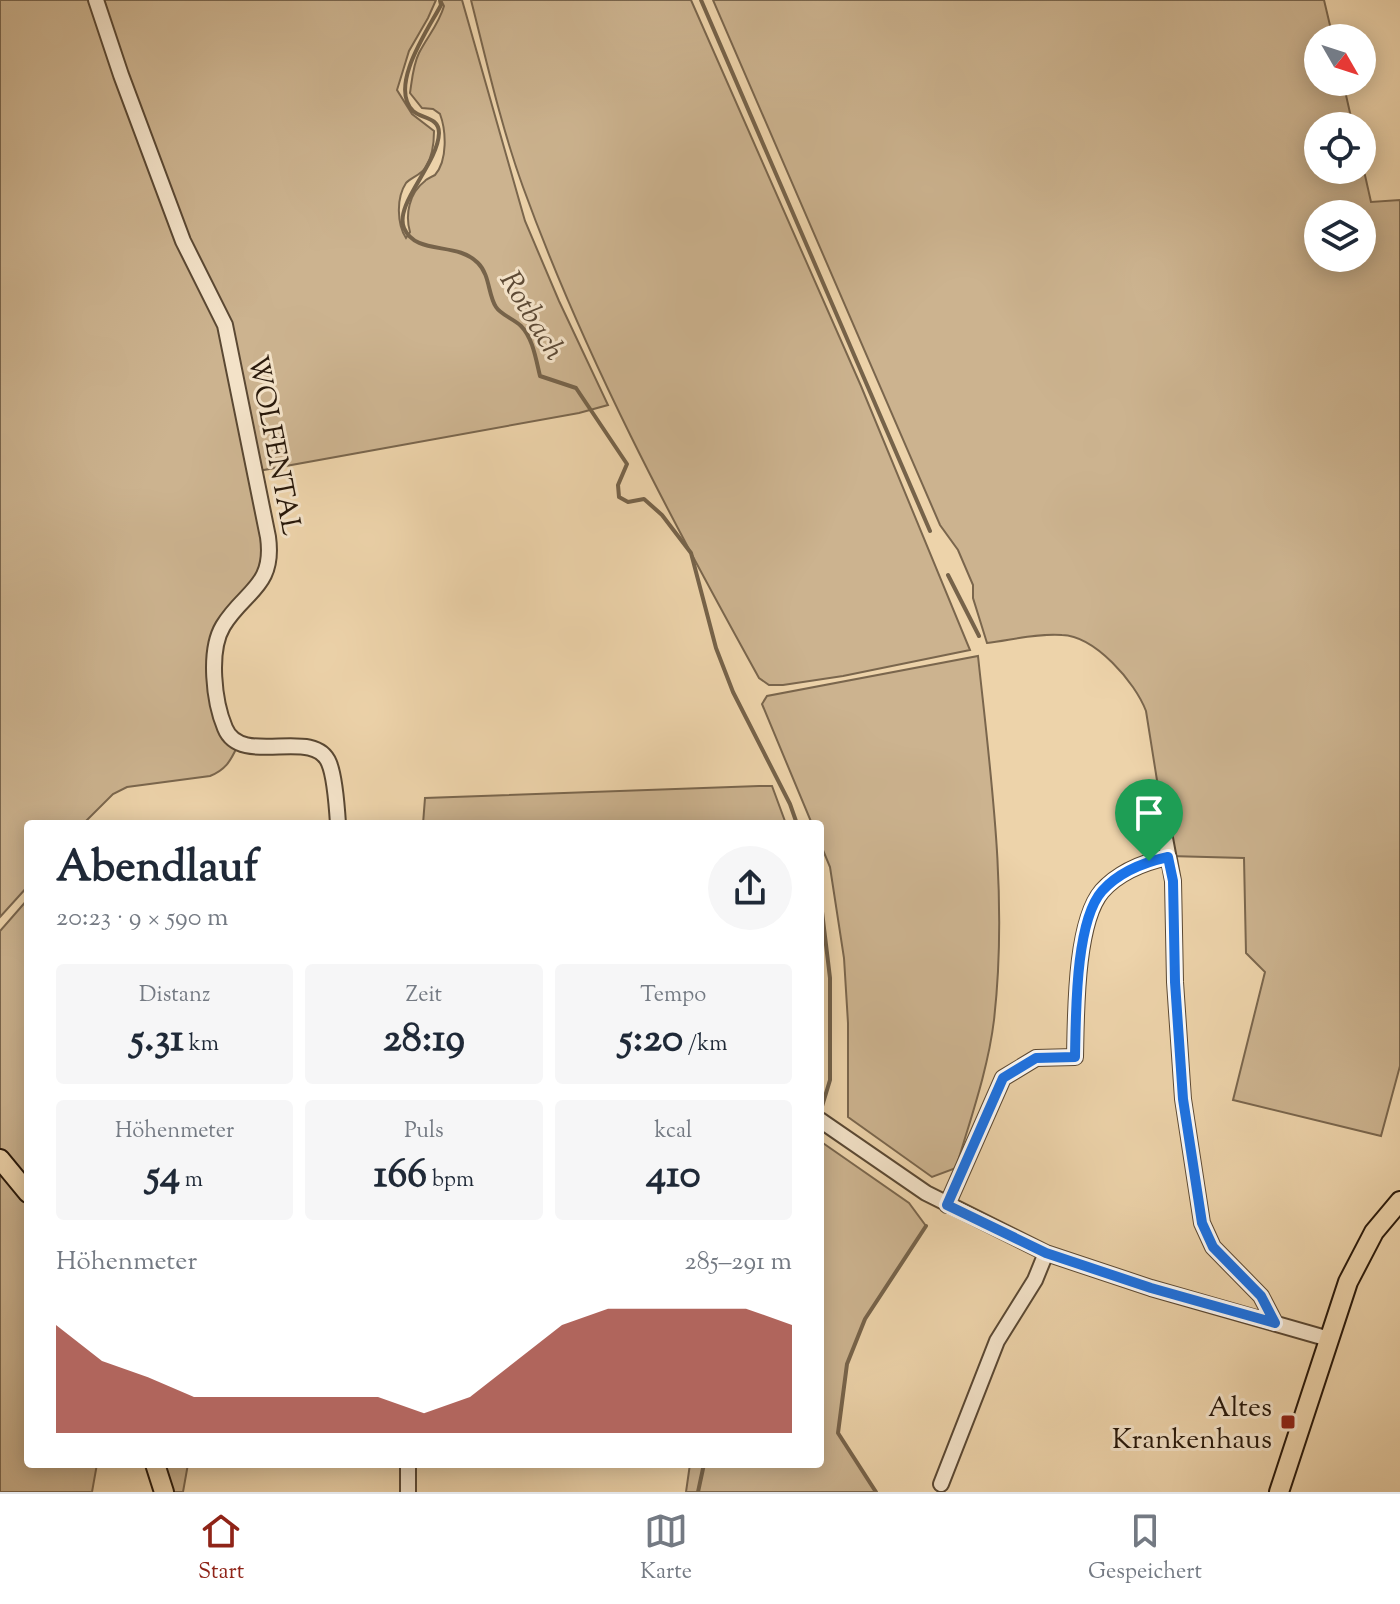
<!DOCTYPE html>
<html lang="de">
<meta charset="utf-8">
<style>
body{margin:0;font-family:"Sorts Mill Goudy",serif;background:#f6f6f7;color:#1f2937;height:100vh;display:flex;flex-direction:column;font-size:30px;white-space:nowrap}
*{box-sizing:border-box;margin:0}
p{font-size:26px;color:#747a83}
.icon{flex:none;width:44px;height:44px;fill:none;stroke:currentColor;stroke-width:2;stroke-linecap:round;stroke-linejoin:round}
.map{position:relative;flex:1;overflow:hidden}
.panel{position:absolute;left:24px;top:820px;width:800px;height:648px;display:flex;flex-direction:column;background:#fff;border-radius:8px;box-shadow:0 4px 20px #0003}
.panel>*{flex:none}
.needle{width:52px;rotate:129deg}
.tools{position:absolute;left:1304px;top:24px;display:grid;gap:16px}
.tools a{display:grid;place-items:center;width:72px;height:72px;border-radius:50%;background:#fff;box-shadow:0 4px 20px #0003;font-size:40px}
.pin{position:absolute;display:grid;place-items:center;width:68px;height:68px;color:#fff;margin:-82px -34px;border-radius:50% 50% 50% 0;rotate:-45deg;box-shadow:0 0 8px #0007}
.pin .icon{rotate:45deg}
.round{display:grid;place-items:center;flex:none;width:84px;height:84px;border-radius:42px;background:#f6f6f7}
.overview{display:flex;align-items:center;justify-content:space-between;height:136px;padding:0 32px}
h1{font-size:44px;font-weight:800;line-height:60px}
.stats{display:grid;grid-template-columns:repeat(3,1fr);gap:12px;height:136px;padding:8px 32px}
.stats div{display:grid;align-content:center;border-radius:8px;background:#f6f6f7;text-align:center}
.stats b{font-size:40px;font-weight:800}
.stats small{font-size:22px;font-weight:400}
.stats p{font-size:22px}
.chart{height:224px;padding:16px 32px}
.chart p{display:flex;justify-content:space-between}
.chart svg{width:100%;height:144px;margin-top:8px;fill:#8f2418;opacity:.7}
.tab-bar{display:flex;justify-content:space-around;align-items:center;height:112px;border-top:2px solid #e0e1e3;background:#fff;font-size:22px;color:#747a83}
.tab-bar a{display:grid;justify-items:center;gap:4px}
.tab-bar .current{color:#8f2418}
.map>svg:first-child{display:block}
.green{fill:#ccb38f;stroke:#7a664d;stroke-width:2;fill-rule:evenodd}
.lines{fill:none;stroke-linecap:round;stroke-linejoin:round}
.stream{stroke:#76634a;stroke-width:4}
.minor-casing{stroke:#5a4833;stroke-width:18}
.major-casing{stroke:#29190b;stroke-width:22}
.minor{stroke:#f3e2c8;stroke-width:14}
.major{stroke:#edd3aa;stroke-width:18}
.route-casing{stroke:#fff;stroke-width:16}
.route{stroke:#1a73e8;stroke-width:10}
.poi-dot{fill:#8f2418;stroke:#f3e2c8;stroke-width:3}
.labels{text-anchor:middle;stroke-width:6;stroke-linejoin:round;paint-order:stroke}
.street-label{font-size:28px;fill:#29190b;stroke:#f3e2c8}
.poi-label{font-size:28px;fill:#29190b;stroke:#f3e2c8;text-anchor:end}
.water-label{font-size:30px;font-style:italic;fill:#5d4a35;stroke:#f3e2c8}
</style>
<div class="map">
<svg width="1400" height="1492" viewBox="0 0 1400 1492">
<rect width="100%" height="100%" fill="#edd3aa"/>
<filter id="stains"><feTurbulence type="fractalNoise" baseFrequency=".0025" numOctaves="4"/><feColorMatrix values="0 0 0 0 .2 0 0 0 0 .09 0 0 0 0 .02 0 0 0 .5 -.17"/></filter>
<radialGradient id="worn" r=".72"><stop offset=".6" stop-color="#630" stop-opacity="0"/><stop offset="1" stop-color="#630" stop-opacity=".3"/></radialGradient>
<path class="green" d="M0 0H93L221 327 265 538 261 573 229 610 209 670 237 747C230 762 225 770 210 776L127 787 113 794 83 824H28V886L0 917Z
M100 0H436L428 18 409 51 397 90 412 114 434 131C434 143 432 157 426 167 421 175 412 177 406 183 396 198 397 224 406 238L410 232C405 215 409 193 425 181 425 180 435 175 435 175 448 160 446 130 440 114L433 109 422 108 410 93C412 80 413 65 419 53 427 37 439 24 444 6L441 0H462L525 221 559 301 608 405 579 413 258 471 243 377 231 328 188 240Z
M471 0H691L861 386 970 650 843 676 783 685H769L759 678C671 519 585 358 523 187 501 126 487 63 471 0Z
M713 0H1324L1333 38H1318V82H1343L1353 126H1318V170H1362V162L1371 202 1400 200V1066L1381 1136 1233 1100 1265 972 1246 953 1244 858 1169 856 1146 711C1135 682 1095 636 1062 635 1038 633 1011 640 987 643L973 598V585L958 550 940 525ZM1318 214H1362V258H1318Z
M978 656C991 777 1008 898 994 1020 988 1070 970 1120 956 1168L932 1177 848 1117V1023L844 958 830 867 820 843V824H812L762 704 767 696Z
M759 786H772L786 824H423L425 798Z
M28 899V1186L0 1154V931Z
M820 1141 909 1203 926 1226 865 1319 847 1364 838 1433 876 1492H686L690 1464H820Z
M0 1174 28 1203V1464H97L92 1492H0Z
M162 1464H188L183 1492H171Z"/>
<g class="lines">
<path class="stream" d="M440 0 441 5C429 28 388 86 413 111 422 119 439 117 439 133 438 164 394 204 404 228 416 256 457 241 478 263 490 275 488 295 496 307 501 315 514 319 521 326 533 338 536 360 540 376L576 388 627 464 618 485 619 497 628 502 644 499 662 515 691 553 716 648 733 692 790 804 797 824
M701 0 930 531
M948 575 979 636
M820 895 830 978V1080L820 1113
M698 1492 704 1464
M876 1492 838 1433 847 1364 865 1319 926 1226"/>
<g class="minor-casing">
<path id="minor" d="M96 0 121 75 183 241 225 325 268 537C275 587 244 591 223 626 208 651 214 702 225 728 241 768 314 726 329 763 335 777 337 808 338 824
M1159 806 1173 881 1175 982 1183 1099 1202 1223 1213 1247 1261 1296 1275 1323
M820 1120 926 1193 1046 1253 1151 1288 1329 1339
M947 1205 1003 1078 1036 1058 1075 1057C1076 1015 1075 923 1102 891 1119 872 1145 862 1168 857
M941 1484 997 1341 1035 1280 1046 1253
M408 1492V1464"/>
</g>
<g class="major-casing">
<path id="major" d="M0 1159 28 1193
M155 1464 164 1492
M1279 1492 1348 1282 1374 1232 1400 1201"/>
</g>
<use href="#minor" class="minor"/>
<use href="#major" class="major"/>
</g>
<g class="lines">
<g class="route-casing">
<path id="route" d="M1168 857 1173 881 1175 982 1183 1099 1202 1223 1213 1247 1261 1296 1275 1323 1151 1288 1046 1253 947 1205 1003 1078 1036 1058 1075 1057C1076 1015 1075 922 1102 891 1119 872 1145 862 1168 857Z"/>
</g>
<use href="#route" class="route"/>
</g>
<rect class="poi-dot" x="1280" y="1414" width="16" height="16" rx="4"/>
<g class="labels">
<g class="street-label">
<text transform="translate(276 445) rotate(79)" y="10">WOLFENTAL</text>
</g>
<g class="poi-label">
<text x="1272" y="1416">Altes<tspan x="1272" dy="32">Krankenhaus</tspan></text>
</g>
<g class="water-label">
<text transform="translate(533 315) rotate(59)" y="10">Rotbach</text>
</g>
</g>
<rect width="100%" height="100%" filter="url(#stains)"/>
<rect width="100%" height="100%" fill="url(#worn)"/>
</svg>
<div class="tools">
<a><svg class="needle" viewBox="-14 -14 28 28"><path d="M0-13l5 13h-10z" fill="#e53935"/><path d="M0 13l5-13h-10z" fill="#747a83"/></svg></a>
<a><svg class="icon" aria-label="locate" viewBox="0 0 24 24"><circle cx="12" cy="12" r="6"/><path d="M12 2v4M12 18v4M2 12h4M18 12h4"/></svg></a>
<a><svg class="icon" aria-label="layers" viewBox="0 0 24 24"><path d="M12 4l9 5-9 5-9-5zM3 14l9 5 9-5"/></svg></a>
</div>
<div class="pin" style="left:1149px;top:861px;background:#1e9e55"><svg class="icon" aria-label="arrive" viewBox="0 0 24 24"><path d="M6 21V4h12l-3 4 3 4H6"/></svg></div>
<section class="panel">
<div class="overview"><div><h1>Abendlauf</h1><p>20:23 · 9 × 590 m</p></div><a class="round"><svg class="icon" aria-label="share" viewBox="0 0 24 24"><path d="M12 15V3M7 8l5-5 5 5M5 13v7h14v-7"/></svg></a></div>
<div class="stats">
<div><p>Distanz</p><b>5.31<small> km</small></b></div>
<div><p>Zeit</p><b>28:19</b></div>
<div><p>Tempo</p><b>5:20<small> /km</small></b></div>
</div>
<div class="stats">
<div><p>Höhenmeter</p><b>54<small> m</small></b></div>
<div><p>Puls</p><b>166<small> bpm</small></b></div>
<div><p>kcal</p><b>410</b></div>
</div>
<div class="chart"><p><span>Höhenmeter</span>285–291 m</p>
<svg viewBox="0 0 160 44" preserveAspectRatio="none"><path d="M0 44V11L10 22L20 27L30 33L40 33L50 33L60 33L70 33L80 38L90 33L100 22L110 11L120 6L130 6L140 6L150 6L160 11V44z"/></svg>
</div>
</section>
</div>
<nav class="tab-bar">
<a class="current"><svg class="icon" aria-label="home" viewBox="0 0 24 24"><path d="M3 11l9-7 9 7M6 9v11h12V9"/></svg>Start</a>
<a><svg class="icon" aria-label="map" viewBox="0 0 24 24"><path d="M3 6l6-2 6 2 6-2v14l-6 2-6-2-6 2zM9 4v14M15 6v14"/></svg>Karte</a>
<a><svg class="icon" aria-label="saved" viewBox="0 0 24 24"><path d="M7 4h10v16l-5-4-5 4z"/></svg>Gespeichert</a>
</nav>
